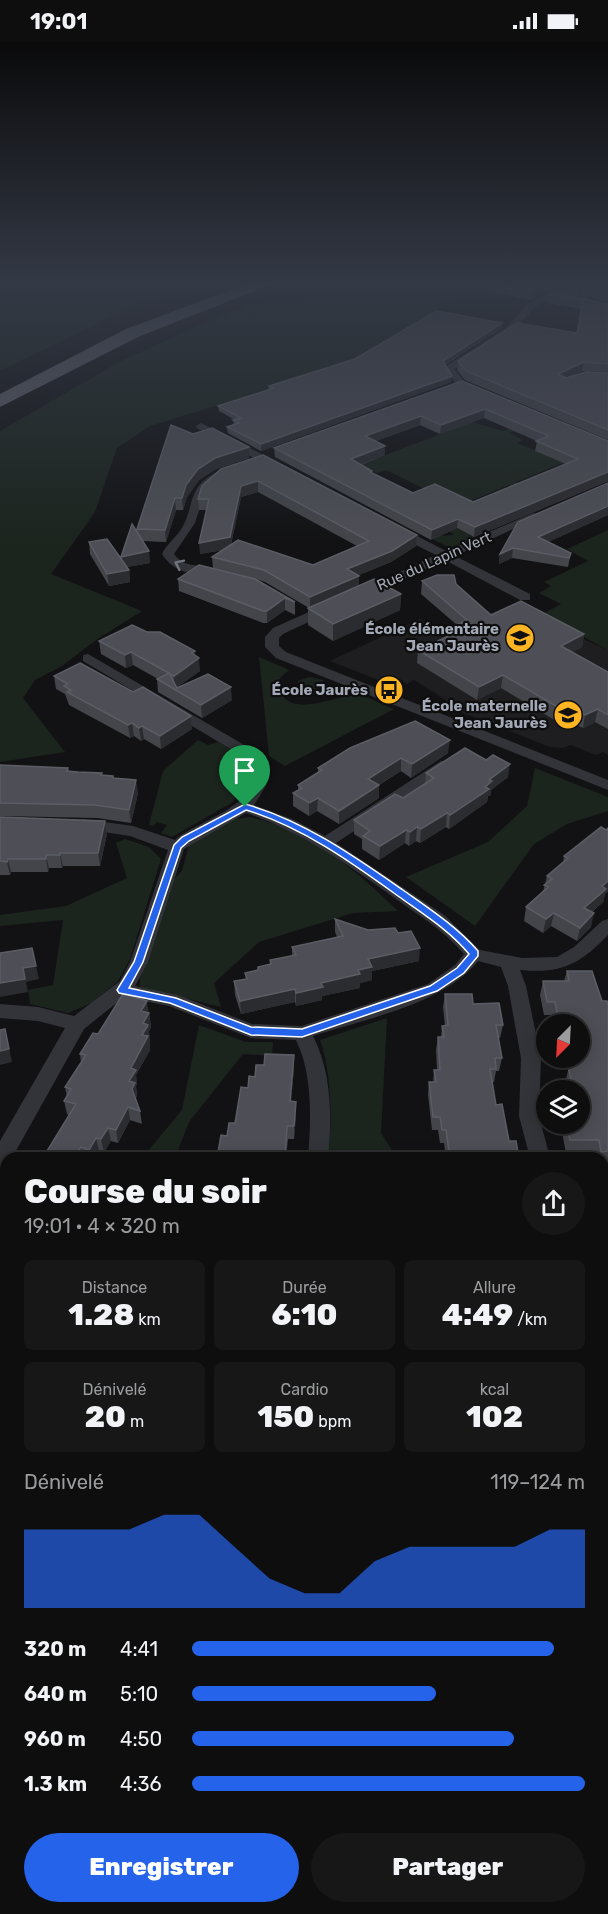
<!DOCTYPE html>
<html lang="fr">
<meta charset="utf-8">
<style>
body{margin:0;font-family:Rubik,sans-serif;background:#171718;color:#f1f3f6;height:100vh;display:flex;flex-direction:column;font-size:22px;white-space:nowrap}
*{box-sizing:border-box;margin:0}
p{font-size:20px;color:#9b9c9e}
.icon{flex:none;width:33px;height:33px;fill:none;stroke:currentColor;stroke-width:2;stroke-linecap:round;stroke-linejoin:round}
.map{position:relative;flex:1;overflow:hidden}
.sheet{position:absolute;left:0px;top:1110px;width:609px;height:762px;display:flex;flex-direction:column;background:#0e0e0f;border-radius:18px 18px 0 0;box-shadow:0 3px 15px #0003,0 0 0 2px #2e2e2f}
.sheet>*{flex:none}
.needle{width:39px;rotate:204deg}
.fabs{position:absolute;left:536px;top:972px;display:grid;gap:12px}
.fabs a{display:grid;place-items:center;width:54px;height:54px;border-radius:50%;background:#0e0e0f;box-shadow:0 3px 15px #0003,0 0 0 2px #2e2e2f;font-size:30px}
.pin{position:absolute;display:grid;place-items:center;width:51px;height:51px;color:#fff;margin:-62px -26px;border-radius:50% 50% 50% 0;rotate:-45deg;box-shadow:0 0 6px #0007}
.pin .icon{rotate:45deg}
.round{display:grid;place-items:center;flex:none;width:63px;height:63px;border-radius:32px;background:#171718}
.summary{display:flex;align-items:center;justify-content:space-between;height:102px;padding:0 24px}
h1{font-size:33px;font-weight:800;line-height:45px}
.figures{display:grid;grid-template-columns:repeat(3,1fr);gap:9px;height:102px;padding:6px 24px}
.figures div{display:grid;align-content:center;border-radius:9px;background:#171718;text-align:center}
.figures b{font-size:30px;font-weight:800}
.figures small{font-size:16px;font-weight:400}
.figures p{font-size:16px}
.chart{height:168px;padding:12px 24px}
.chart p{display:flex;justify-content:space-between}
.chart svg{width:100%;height:108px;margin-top:6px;fill:#2563eb;opacity:.7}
.action{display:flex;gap:12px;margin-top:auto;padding:12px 24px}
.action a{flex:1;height:69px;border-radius:36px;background:#2563eb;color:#fff;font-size:24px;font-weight:800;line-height:69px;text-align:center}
.action a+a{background:#171718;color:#f1f3f6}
ul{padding:0 24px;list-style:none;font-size:20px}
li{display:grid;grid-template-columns:96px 72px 1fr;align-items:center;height:45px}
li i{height:15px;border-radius:8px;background:#2563eb}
.status{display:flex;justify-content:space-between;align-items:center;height:42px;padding:0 30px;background:#0e0e0f;direction:ltr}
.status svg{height:16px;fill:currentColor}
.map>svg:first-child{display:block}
.built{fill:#1e1e21}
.green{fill:#1c241e}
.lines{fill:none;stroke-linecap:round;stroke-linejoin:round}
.street{fill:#333439;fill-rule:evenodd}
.highway{fill:#5f626b;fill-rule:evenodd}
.wall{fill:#43454a;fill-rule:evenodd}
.shaded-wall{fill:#2b2c30}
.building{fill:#4e4f56;stroke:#5b5d65;stroke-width:1.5;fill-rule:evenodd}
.oneway{stroke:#71747e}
.route{fill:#2563eb;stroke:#fff;stroke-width:1.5;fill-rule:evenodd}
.labels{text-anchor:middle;stroke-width:4.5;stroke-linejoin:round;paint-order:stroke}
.far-street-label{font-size:15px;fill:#a3a9b6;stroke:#0e0e0f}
.far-poi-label{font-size:15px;font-weight:bold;fill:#a3a9b6;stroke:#0e0e0f;text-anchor:end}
</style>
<div class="status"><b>19:01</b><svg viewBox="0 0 49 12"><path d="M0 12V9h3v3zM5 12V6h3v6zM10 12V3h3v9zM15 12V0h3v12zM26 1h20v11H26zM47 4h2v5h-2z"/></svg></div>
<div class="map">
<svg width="608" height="1872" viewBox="0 0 608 1872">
<rect width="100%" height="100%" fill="#121214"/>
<path class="built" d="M521 569 608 608V713L603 710 596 713 571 703 563 706 550 705 440 662 446 658 414 638 407 642 400 637 393 640 387 636 381 639 330 619 420 577 441 589 478 572Z"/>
<path class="green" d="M0 240H200L132 265 0 329Z
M354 240H474L398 296 333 328 150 384 117 406 95 470 51 532 142 569 96 598 62 624 35 638 23 656 65 710 0 720V389L123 318 209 279 252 262 290 260Z
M472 380 503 389 527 380 533 382 510 391 523 398 518 401 557 418 601 420V423L560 422 516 440 557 459 551 462 509 443 449 468V482L475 496 450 506 434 498 436 494 454 493 446 487 439 454 386 428 377 431 315 400 318 398 364 421Z
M608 488V608L582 594 535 576 561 562 539 551 551 544 544 540 588 519 567 507Z
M259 615 289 628 279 637 277 644C290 681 335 651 359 654 370 655 383 663 394 667L285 724 269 714Z
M310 635 323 638 326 646 315 651 298 647V639Z
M198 698 208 703 218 700 247 717 253 727 233 760 172 795 161 791 167 783 157 780 153 784 149 783 163 729Z
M535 726 608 755V769L567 782 534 802 475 884 406 835 488 800 527 764Z
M250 775C307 787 358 829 398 869L353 871 259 900 214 941 221 965 140 945V936L173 838 182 829 189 803 235 777Z
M125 797 149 805 161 817 130 917 118 939 92 961 68 971 30 962 28 948 53 943 63 878 0 884V873L66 864 127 836 116 801Z
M387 976 381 1091 397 1116H328C332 1083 332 1030 320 998Z
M199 983 246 1000H273L272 1014 243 1012 189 1080 175 1116H142L182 1068Z
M603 1403 608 1408V1490H603Z
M6 1441V1821L0 1809V1442Z
M27 1866H145L131 1872H30Z"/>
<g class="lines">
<path class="street" d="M601 240H608V243L597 247 585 259H579V255L591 243Z
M545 253 552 255 534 266 511 291 454 327 466 342 458 344 444 326 446 324 505 287 528 262Z
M201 381 283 423 284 425 275 427 197 386 196 384Z
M217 430 227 432 205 450 195 481 174 512C187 530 209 519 222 531L216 535C195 532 174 532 162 512 166 503 174 497 180 489 196 465 185 446 217 430Z
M533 471 543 473 455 514 530 552V558H520L445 518 364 555H354L353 552 436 513 392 491V485H400L446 509Z
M329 561 335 565 334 568 283 592 279 596V604L286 610 608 738V748L276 616 265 605V595L273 586Z
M88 612 265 715C277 733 264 747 254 763L292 777 325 794 441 719H451L454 722 451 725 336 801 444 873 480 908 522 916 557 915 574 905 602 879 608 877V893C580 922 562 932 520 928L526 944 541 1016 539 1074 550 1116H530L519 1074 521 1016 508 944 501 925 478 919C444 962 365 977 313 994 332 1031 332 1076 328 1116H308C311 1078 313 1033 296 998L251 996 169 964 124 955 84 987 12 1116H6V1124L0 1126V1099L65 986 38 979 0 976V962L38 965 74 974 120 939 130 920 168 808 130 794 83 787 75 782 83 777 133 784 175 798C196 779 268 761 254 721L83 619V613ZM246 771C299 789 344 820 389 852 415 871 443 887 464 912L455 923 428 942 302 984 252 982 178 953 135 944 148 920 184 807Z
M608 1691V1719L603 1720V1692Z
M0 1829 6 1831V1866H26L28 1872H0Z
M272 1866H313L311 1872H270Z
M417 1866H454L456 1872H419Z
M496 1866H527L529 1872H498Z"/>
<path class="highway" d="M252 240H273L270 243 138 295 0 365V352L126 287Z"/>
</g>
<path class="wall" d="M477 240H599L591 241 578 254 514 242 536 248 535 256 531 258 476 247Z
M608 240V261L591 256 593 248Z
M548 253 608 262V330L582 329 567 336 608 331V398L465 338 457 328 458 319 577 291 581 267 547 261Z
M502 286 445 323 451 340 261 409 228 391 227 385 234 383 233 378H235L219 369 218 364 269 348V344Z
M462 339 608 399V439L474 495 457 486 431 498 275 415 274 406ZM484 376 537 399 535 409 566 422 473 460 413 451 372 431V429L361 423 385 413V404L376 399 420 383 440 392Z
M171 383 249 416 216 427 199 438 187 455 183 468H176L166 500 142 499 150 521 127 525 129 528 130 540 109 544 90 512 89 500 121 516 137 490V487Z
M263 413 416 504 391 520 359 533V544L401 552 400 568 333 599 308 583V566H309L265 540 256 537 295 560V573L285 568 267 581H263L179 549 178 537 241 533 213 526 212 515 223 508 200 512 207 468H199L198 457ZM258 450 357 504 313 523 231 503 241 455Z
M608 441V473L548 500 571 511 568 525 512 516 499 522 500 512Z
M422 539 456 542 491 573 584 592 582 605 572 610 608 630V687L595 680 583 686 575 682 568 686 501 646 477 658 417 621 418 608 446 595 447 588 457 583 421 552Z
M99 599 195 613 200 629 177 645 232 658 202 676 158 650 157 637H158L133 623 126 626 101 612Z
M54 634 192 687 161 707 144 697 141 699 134 694 130 696 69 663 65 652 56 647Z
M448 711 411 736 401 729 379 743V756L339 782 317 769 309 774 293 764V751L298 748V743L318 730V726Z
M0 723 68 726 69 729 102 733 113 734 114 736 138 751 131 781 97 776 0 774Z
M426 731 508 735 491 748V753L488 754 487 760 449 787 446 785 420 801 416 799 409 804 405 801 379 818 362 807V797L354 792V778L403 756 425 742Z
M0 775 105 779 107 792 100 824H63L62 826H49L48 830H11L10 833H0Z
M601 785 605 852 603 860 592 870 591 885 577 899 551 884 543 891 524 879 526 865 543 850 547 834 563 821 564 814Z
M335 877 368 888 398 891 419 919 372 929V938L360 941V946L322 954V958L296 964 295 960 241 972 235 953 234 939 246 937 245 931 258 929V925L270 922V918L292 914V905L337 895 335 890Z
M567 929 608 963V1123H603V1116H596L595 1111H566L561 1085 562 1082H579V1048H561L563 1037H566L569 1025 566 1016H579V982H554L552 973H544L540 953 543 939H564Z
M445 952 473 962 503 983 500 996H498L502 1016 499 1029H496L494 1040H492L496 1063 509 1099 519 1116H446L444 1101H440L438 1088H432L428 1053 429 1040H433L434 1028H437L436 1008 438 995H441L442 984H445L443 965Z
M149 971 151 985 149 989 150 1008 136 1033 137 1041 136 1044 137 1054 135 1057 140 1069 142 1082 130 1078 118 1101 111 1099 104 1110 99 1109 95 1116H48L47 1109 69 1073 67 1072 64 1059 67 1055 65 1045 81 1020 80 1012 98 992Z
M294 1013V1027L291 1059 296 1073 294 1097H288L286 1116H217L227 1094 235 1081 248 1046 255 1035 264 1023Z
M6 1183V1334H0V1184Z
M608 1218V1325L603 1330V1223Z
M603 1771 608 1782V1848L605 1850 604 1848H603Z"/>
<path class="shaded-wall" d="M585 240H599L591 241 578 254 579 245Z
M536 248 535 256 531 258 532 250Z
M502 281V286L442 324 443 319Z
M584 320 582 329 557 341 558 332Z
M452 334 451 340 261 409V402Z
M485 367 484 376 440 392 441 383Z
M421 374 420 383 365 403V394Z
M385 404V413L351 426V417Z
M249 405V416L216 427 199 438 187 455 183 468 182 456 186 443 198 427 215 416Z
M608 430V439L474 495 475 485Z
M258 439V450L241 455 230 507 200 512 199 501 241 444Z
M175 456 176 468 166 500 165 488Z
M608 464V473L537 505 538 495Z
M458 477 457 486 431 498 432 488Z
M417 493 416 504 391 520 347 538V527Z
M513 506 512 516 499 522 500 512Z
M149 509 150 521 122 526 121 515Z
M129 528 130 540 109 544 107 532Z
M359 534V545L310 566V555Z
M401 552 400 568 333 599V582Z
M285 556V568L267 581V569Z
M584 592 582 605 559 617 561 604Z
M195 609V619L199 616 200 629 175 647 174 634 192 611Z
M131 610 133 623 126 626 125 613Z
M503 633 501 646 477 658 479 645Z
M231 645 232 658 202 676 201 663Z
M598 667 595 680 583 686 585 673Z
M578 669 575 682 568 686 571 673Z
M191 674 192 687 161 707 160 694Z
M132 681 134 694 130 696 128 683Z
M142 684 144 697 141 699 139 686Z
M450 698 448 711 411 736 412 722Z
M401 716V729L367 750 368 737Z
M510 722 508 735 491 748V753L488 754 487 760 449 787 450 773 485 745 489 738Z
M136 738 138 751 131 781 129 768Z
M379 743V756L339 782V769Z
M318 756 317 769 309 774V761Z
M447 771 446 785 420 801 421 787Z
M105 779 107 792 100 824 98 811Z
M417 785 416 799 409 804 410 790Z
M406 788 405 801 379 818 380 804Z
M60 811 63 824 62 826 60 813Z
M46 813 49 826 48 830 46 817Z
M8 817 11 830 10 833 7 820Z
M608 839V850L605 852 603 860 581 879 584 866 602 844Z
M554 871 551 884 543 891 546 877Z
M594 871 591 885 577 899 580 886Z
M420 906 419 919 372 929V938L360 941V946L322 954V958L296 964V951L358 928 368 917Z
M36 924 39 937 26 940 28 950 0 955V941L23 926Z
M295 947V960L241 972 240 959Z
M147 959 151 985 149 989 150 1008 136 1033 137 1041 136 1044 137 1054 134 1060 129 1039 131 1026 142 993 141 969Z
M5 987 12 1020 0 1023V1009Z
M294 1013V1027L290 1073V1059Z
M296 1060V1073L294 1097V1084Z
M128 1065 130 1078 118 1101 116 1088Z
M108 1086 111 1099 104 1110 101 1097Z
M96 1096 99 1109 95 1116H91L89 1108Z
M81 1105 83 1116H75Z
M608 1312V1325L603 1330V1318Z
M608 1603V1611L603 1613V1605Z"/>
<path class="building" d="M477 240H503L536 248 532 250Z
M545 240H585L579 245Z
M603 240H608V253L593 248 599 241Z
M552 250 608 262V322L584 320 558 332 566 336 586 330 608 331V388L466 329 458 319 517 281 577 291 583 259 548 253Z
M436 269 502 281 443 319 452 334 261 402 227 385 239 381 233 378 241 376 218 364 274 346 269 344 355 317Z
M462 339 608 399V430L475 485 458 477 432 488 274 406ZM485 367 549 394 536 399 578 417 473 460 435 442 413 451 370 430 372 429 351 417 385 404 365 394 421 374 441 383Z
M171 383 193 392 212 386 249 405 215 416 198 427 186 443 182 456H175L165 488 137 487Z
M263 413 417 493 392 509 347 527 359 534 310 555 264 528 212 515 238 498 313 523 369 499 258 439 241 444 230 495 199 501 209 457H198L202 444 221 427Z
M608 441V464L538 495 571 511 569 516 513 506 500 512 518 480Z
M132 482 149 509 121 515Z
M107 497 129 528 107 532 89 500Z
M199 523 255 537 295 560 285 556 267 569H263L178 537Z
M437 533H454L456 542 491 573 521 559 584 592 561 604 608 630V673L598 667 585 673 578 669 571 673 503 633 479 645 418 608 453 592 447 588 467 578 422 539Z
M374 537 401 552 333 582 308 566Z
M132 583 147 590H160L195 609 192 611 199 616 174 634 131 610 125 613 99 599Z
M80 621 133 650 143 645 191 674 160 694 142 684 139 686 132 681 128 683 67 650 71 648 64 644 68 642 54 634Z
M169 631 177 646 208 632 231 645 201 663 157 637Z
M415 679 450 698 412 722 401 716 368 737 379 743 339 769 318 756 309 761 293 751 302 746 298 743 322 728 318 726 350 706Z
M465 706 486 718 493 713 510 722 489 738 492 739 485 745 489 747 450 773 447 771 421 787 417 785 410 790 406 788 380 804 363 794 370 789 354 778 395 752 403 756 434 736 426 731Z
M0 723 68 726 67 729 78 730 102 731 101 733 113 734V736L136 738 129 768 95 763 0 761Z
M0 775 105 779 98 811H60V813H46V817H8L7 820 0 819Z
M601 785 606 788 608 786V839L602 844 606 847 584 866 594 871 580 886 554 871 546 877 526 865 548 845 544 843 552 837 547 834 568 816 564 814Z
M335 877 368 888 395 886 398 891 411 889 420 906 368 917 372 925 358 928 360 932 321 941 323 945 296 951 295 947 240 959 234 939 247 937 245 931 258 928V925L271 922 270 918 296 913 292 905 343 894Z
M32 906 36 924 23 926 25 937 0 941V911Z
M567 929H592L602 959H607L608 963V1109L601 1110 599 1098H570L566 1082H579V1048H566L563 1037H571L568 1025H575L573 1016H579V982H559L555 960H547L543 939H569Z
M123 952 147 959 141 969 149 971 143 981 148 983 142 993 148 994 131 1026 136 1028 129 1039 135 1041 132 1047 140 1069 128 1065 116 1088 108 1086 101 1097 96 1096 89 1108 81 1105 75 1116H70L47 1109 76 1062 64 1059 71 1047 65 1045 86 1013 80 1012 93 991 98 992Z
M445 952H472L473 962 499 961 503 983H496L502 1016H495L496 1027H490L496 1063 502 1062 509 1099H516L519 1116H450L446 1088H442L440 1075H433L429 1040H436L434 1028H440L438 995H444L442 984 448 983Z
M5 987 9 1007 0 1009V988Z
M265 1012 294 1013 290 1059 296 1060 294 1084H287L285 1116H217L221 1093 227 1094 229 1081H235L241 1045 248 1046 249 1034 255 1035 256 1023H264Z
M6 1183V1322H0V1184Z
M608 1218V1252L603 1248V1223Z
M608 1261V1312L603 1318V1266Z
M608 1563V1603L603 1605V1565Z
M603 1771 608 1782V1843L603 1845Z"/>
<defs><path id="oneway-chevron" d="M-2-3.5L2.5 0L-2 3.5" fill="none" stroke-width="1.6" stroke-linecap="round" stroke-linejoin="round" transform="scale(1.5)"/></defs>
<use class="oneway" href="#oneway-chevron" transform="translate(179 522) rotate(-154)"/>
<linearGradient id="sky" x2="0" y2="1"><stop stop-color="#0a0a0b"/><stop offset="0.48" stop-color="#333945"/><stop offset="1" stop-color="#333945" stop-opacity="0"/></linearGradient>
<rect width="608" height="502" fill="url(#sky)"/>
<path class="route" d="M245 762C303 778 354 814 403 848 430 867 456 884 478 909V914L464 931 437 949 302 995 251 993 170 961 119 951 117 948 134 920 174 803 182 795ZM246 768C302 785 351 820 398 854 423 872 449 888 469 912L457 926 430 944 302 987 251 985 176 956 129 946 143 920 181 806 189 799Z"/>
<defs>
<g id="school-disc" transform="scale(1.5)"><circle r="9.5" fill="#fcb423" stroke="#0e0e0f"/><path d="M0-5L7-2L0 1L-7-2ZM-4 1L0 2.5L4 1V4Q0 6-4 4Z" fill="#111"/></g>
<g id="bus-disc" transform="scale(1.5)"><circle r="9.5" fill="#fcb423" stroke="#0e0e0f"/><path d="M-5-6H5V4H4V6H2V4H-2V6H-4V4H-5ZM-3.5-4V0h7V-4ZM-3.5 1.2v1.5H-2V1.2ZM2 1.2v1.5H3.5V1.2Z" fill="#111"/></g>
</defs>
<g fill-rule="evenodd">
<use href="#school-disc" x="520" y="596"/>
<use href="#bus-disc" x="389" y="648"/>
<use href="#school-disc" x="568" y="673"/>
</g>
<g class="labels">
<g class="far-street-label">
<text transform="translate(434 519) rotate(-24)" y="5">Rue du Lapin Vert</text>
</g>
<g class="far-poi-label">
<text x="499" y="592">École élémentaire<tspan x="499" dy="17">Jean Jaurès</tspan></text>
<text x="368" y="653">École Jaurès</text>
<text x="547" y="669">École maternelle<tspan x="547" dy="17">Jean Jaurès</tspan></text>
</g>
</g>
</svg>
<div class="fabs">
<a><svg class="needle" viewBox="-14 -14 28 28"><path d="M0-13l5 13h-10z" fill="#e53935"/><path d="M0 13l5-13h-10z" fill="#9b9c9e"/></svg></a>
<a><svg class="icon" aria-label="layers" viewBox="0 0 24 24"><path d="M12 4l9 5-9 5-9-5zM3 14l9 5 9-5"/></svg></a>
</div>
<div class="pin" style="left:245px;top:765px;background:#1e9e55"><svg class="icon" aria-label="arrive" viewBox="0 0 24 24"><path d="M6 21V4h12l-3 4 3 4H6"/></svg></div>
<section class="sheet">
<div class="summary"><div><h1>Course du soir</h1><p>19:01 · 4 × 320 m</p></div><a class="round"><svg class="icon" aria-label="share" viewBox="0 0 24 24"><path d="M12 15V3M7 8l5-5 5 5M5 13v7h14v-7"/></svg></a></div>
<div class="figures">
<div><p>Distance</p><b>1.28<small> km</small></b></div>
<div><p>Durée</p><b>6:10</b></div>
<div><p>Allure</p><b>4:49<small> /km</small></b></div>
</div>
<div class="figures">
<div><p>Dénivelé</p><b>20<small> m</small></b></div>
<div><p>Cardio</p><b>150<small> bpm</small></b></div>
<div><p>kcal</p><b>102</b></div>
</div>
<div class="chart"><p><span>Dénivelé</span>119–124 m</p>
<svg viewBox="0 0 160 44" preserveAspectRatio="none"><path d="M0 44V12L10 12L20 12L30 12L40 6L50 6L60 19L70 32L80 38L90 38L100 25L110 19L120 19L130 19L140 19L150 12L160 12V44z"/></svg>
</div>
<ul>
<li><b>320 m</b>4:41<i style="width:92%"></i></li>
<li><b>640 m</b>5:10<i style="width:62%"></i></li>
<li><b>960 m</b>4:50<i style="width:82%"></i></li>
<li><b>1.3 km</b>4:36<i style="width:100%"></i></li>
</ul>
<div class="action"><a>Enregistrer</a><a>Partager</a></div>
</section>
</div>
